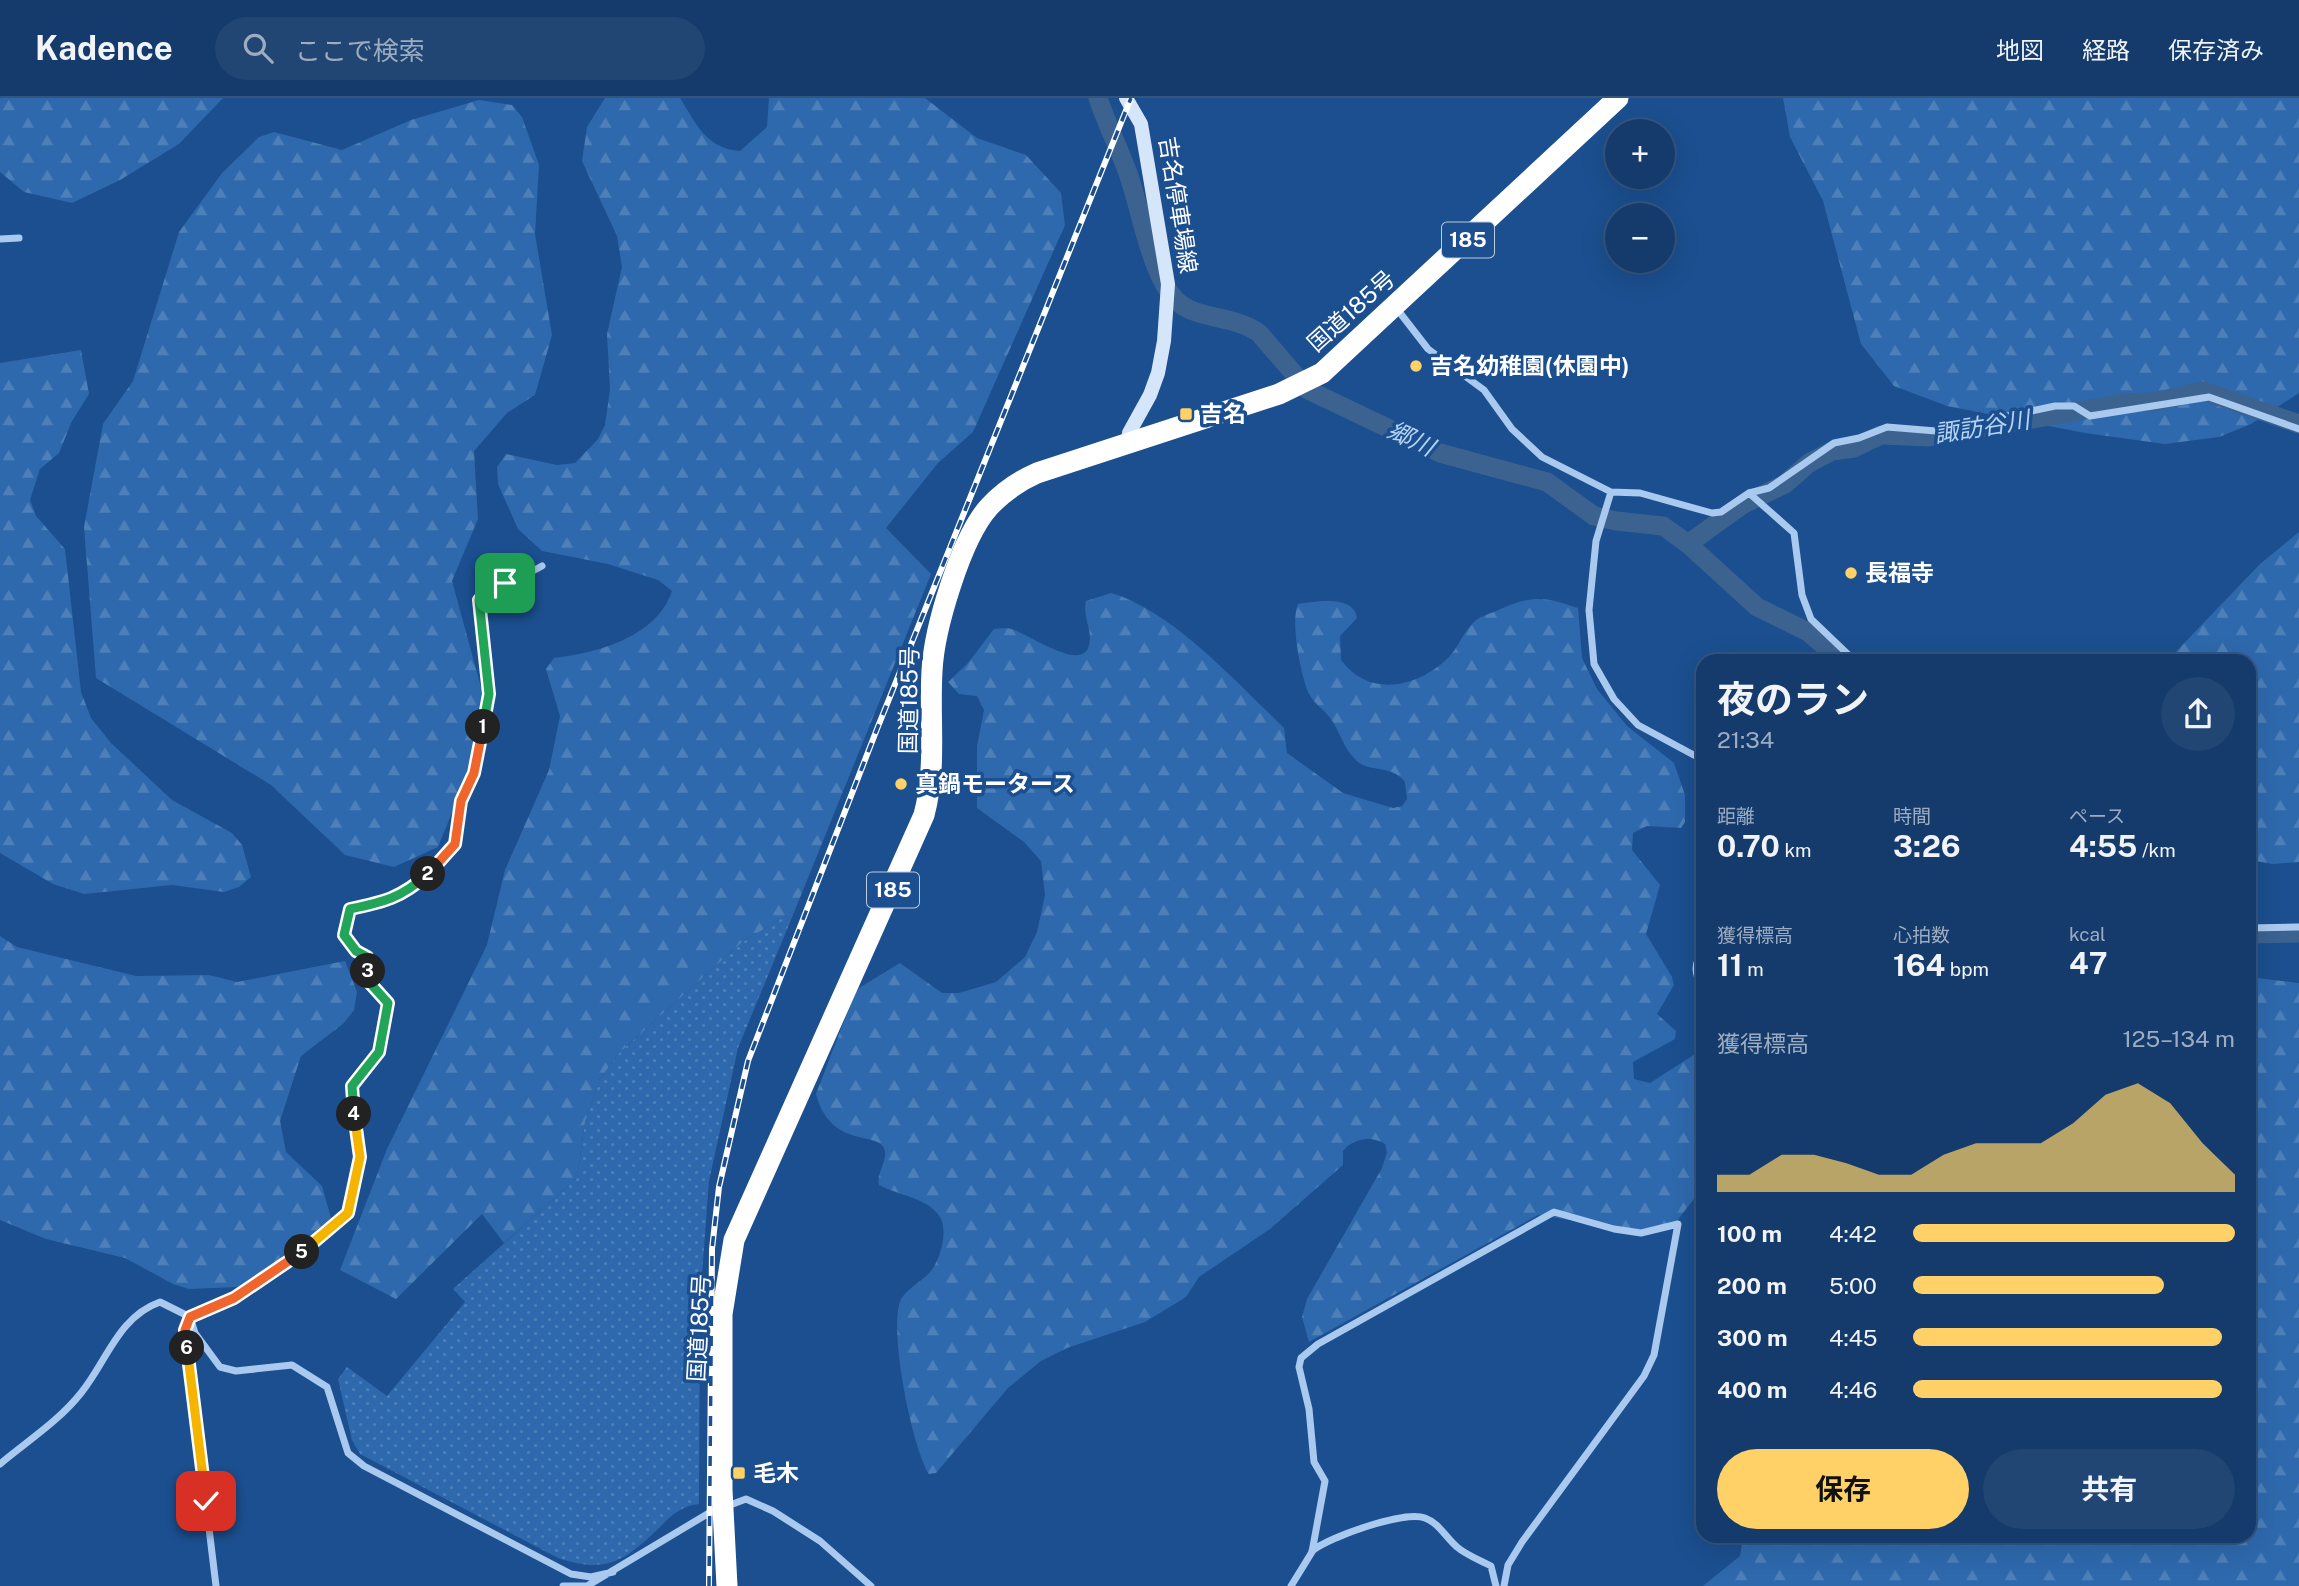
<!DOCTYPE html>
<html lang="ja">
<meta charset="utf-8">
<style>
body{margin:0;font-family:"Public Sans","Noto Sans JP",sans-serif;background:#214673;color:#f1f3f6;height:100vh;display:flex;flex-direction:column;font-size:26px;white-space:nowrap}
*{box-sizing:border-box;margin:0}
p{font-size:23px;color:#9dadc1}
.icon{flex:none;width:38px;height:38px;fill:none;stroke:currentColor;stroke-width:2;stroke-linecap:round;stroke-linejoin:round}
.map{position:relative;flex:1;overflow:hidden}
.details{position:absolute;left:1696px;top:556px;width:560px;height:889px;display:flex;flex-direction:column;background:#143b6b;border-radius:21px;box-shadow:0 7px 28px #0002,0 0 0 2px #33557e}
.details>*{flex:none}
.tools{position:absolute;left:1605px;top:21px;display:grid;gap:14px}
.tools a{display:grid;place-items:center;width:70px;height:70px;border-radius:50%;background:#143b6b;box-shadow:0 7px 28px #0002,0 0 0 2px #33557e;font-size:35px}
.pin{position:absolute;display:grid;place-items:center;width:60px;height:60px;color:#fff;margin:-30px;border-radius:14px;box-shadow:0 4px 10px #0006}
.km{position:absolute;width:35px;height:35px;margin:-18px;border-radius:50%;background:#222;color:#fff;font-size:19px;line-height:35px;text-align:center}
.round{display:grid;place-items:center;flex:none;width:74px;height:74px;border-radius:37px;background:#214673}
.head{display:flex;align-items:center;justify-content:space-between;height:119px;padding:0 21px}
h1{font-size:38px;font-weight:700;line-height:52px}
.metrics{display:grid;grid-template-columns:repeat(3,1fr);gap:10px;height:119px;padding:7px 21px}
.metrics div{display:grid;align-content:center}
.metrics b{font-size:30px;font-weight:700}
.metrics small{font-size:19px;font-weight:400}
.metrics p{font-size:19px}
.chart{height:196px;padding:14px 21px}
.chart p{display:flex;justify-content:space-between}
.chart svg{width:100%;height:126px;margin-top:7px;fill:#ffd166;opacity:.7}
.action{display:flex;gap:14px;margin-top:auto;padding:14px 21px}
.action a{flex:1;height:80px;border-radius:42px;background:#ffd166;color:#111;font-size:28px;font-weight:700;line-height:80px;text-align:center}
.action a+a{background:#214673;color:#f1f3f6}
ul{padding:0 21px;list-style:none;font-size:23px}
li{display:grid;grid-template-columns:112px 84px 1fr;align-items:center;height:52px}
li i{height:18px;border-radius:9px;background:#ffd166}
header{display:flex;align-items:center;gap:42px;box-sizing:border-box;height:98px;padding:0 35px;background:#143b6b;border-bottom:2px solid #33557e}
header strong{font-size:33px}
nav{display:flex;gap:38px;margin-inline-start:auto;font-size:24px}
.search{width:490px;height:63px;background:#214673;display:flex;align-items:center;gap:18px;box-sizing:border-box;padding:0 24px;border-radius:38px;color:#9dadc1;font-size:26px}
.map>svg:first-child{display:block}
.green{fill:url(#green-dots)}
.forest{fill:url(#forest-firs)}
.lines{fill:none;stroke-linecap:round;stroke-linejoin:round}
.river{stroke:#3c6290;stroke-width:19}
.street{stroke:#a9c9ee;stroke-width:7}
.secondary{stroke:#d6e6fa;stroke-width:14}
.highway{stroke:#fff;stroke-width:21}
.rail-casing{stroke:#fff;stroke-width:6}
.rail{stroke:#1b4f8f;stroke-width:3.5;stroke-dasharray:10;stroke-linecap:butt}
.split-1-casing{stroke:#fff;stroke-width:14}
.split-2-casing{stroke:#fff;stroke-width:14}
.split-3-casing{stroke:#fff;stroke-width:14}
.split-4-casing{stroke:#fff;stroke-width:14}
.split-5-casing{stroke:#fff;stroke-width:14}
.split-6-casing{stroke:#fff;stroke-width:14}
.split-7-casing{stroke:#fff;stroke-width:14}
.split-1{stroke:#22a559;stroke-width:9}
.split-2{stroke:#f0652b;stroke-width:9}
.split-3{stroke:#22a559;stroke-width:9}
.split-4{stroke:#22a559;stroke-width:9}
.split-5{stroke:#f5b400;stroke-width:9}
.split-6{stroke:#f0652b;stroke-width:9}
.split-7{stroke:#f5b400;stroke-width:9}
.poi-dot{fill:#ffd166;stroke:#1b4f8f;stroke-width:2.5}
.labels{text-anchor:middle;stroke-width:7;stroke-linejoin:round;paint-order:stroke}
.shield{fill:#1b4f8f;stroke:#bbcadd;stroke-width:2}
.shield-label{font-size:21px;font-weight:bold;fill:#fff}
.street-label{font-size:23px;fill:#fff;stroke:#1b4f8f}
.poi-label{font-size:23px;font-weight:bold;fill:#fff;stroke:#1b4f8f;text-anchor:start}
.water-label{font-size:24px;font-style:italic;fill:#b5d3f5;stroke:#1b4f8f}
</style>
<header>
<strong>Kadence</strong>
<div class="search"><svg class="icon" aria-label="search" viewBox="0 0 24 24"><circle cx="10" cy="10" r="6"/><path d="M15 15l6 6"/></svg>ここで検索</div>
<nav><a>地図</a><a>経路</a><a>保存済み</a></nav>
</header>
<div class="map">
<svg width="2299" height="1488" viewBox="0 0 2299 1488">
<defs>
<pattern id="green-dots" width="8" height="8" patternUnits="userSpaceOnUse" patternTransform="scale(1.75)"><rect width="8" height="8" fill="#2e69ad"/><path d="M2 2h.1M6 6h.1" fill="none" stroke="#4d80b9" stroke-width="1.8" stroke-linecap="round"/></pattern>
<pattern id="forest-firs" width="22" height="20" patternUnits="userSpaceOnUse" patternTransform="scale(1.75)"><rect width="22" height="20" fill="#2e69ad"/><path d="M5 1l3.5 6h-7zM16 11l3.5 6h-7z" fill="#4d80b9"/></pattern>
</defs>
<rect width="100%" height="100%" fill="#1b4f8f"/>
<path class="green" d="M795 812 738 950 709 1083 700 1204 699 1406C682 1408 672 1416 661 1428 626 1462 607 1477 558 1460L360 1356 352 1342 338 1281 347 1269 387 1298 465 1204 453 1191 577 1080 585 1024 600 981 619 955 741 845Z"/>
<path class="forest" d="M0 0H223L179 46 120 82 72 105 24 94 0 74Z
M605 0H680C696 26 707 51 740 53L767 29 769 0H925L977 40 1026 57 1061 95 1065 127 973 334 938 365 886 430 931 476 795 812 741 845 619 955 600 981 585 1024 577 1080 504 1145 482 1116 396 1201 340 1172 387 1051 487 847 505 772 549 672 560 618 546 571 554 560C597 555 657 539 672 493L658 482 608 466 542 453 518 431 498 386 497 369 506 356 557 367 575 365 598 341 605 327 610 292 607 236 622 169 617 138 582 63 587 29Z
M1783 0H2299V295L2251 326 2219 339 2165 346 2085 335 1947 308 1894 288 1861 246 1823 103 1790 39Z
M479 2 512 7 522 19 539 67 535 136 552 237 535 297 507 315 474 353 478 421 452 483 485 604 463 687 438 749 394 769 345 757 271 687 96 580 84 429 103 326 133 283 179 134 222 75 259 39 274 34 342 52 411 22Z
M81 252 89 296 72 323 59 355 40 371 30 402 36 418 65 451 81 594 91 620 111 645 172 702 232 735 242 747 251 779 239 789 224 794 172 787 84 796 53 786 0 755V265Z
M2299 434V764L2273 766 2249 762V564L2167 563 2260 466Z
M1111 495C1173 513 1238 586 1284 630L1287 655 1343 695 1393 710 1402 708 1407 701 1405 684C1391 666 1370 675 1357 663 1344 652 1340 634 1331 621 1325 612 1314 606 1309 596 1301 579 1290 523 1298 506 1316 504 1353 496 1357 520L1340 538 1341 562C1369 600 1417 590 1448 560 1458 550 1463 535 1473 525 1478 519 1489 516 1496 513 1531 497 1543 498 1578 510L1582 560 1597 591 1627 628 1674 665 1685 697V724L1681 730 1647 728 1633 735 1632 752 1660 787 1646 836 1672 879 1674 887 1657 916 1676 933 1675 941 1633 964 1634 981 1650 985 1703 951V1089L1676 1124 1635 1132 1538 1117 1309 1244 1302 1219 1307 1201 1382 1070 1387 1054 1385 1046C1371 1037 1353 1041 1343 1053V1067L1270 1131 1199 1179 1186 1199 1145 1224 1067 1250 1041 1263 1008 1290 936 1375 929 1376C912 1349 889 1234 900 1204 905 1190 925 1183 933 1170 941 1158 948 1132 940 1119 927 1099 899 1098 879 1087 876 1075 889 1061 884 1050 876 1033 831 1051 816 996L854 897 859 890 900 865 942 895H959L996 884 1025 859 1037 834 1045 797 1041 763 1024 744 977 710V648L984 612 977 598 959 596 948 584 968 565 994 531C999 531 1006 529 1011 531 1026 534 1083 576 1089 547 1093 532 1082 518 1086 503Z
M0 838 17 849 136 878 209 877 237 884 345 863 357 894 354 912 344 925 301 958 280 1023 286 1054 322 1088 331 1120 267 1174 237 1189 189 1191 173 1186 125 1160 46 1141 0 1122Z
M2249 879 2299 885V1488H1703L1740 1458 1743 1439 2249 1438Z"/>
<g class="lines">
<path class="river" d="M1098 0C1106 24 1117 46 1126 70 1141 107 1149 179 1179 205 1200 222 1233 217 1259 235L1308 292 1440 355 1547 384 1594 418 1616 423 1663 428 1688 446 1757 509 1808 534 1843 564
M1688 446 1742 407 1785 386 1809 365 1832 353 1854 350 1881 337 1929 339 2124 305 2153 304 2203 293 2299 326
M2249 836 2299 835"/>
<path class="street" d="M0 141 19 140
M1397 211 1428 251 1484 292 1512 331 1542 359 1611 394 1640 395 1712 415 1721 414 1749 395 1769 390 1834 345 1859 340 1887 329 1936 333 2055 308H2074L2090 318 2209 299 2299 331
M1611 394 1596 443 1589 512 1594 566 1614 601 1638 627 1703 662
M1749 395 1794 435 1802 497 1811 521 1856 564
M2249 830 2299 829
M1703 854C1691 868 1697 879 1703 894
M0 1366C26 1344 59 1323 81 1295 107 1263 118 1219 160 1204L190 1219 195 1235 220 1269 236 1273 292 1267 327 1289 348 1355 364 1368 571 1476 591 1479 613 1474
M1312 1453C1329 1439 1405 1412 1425 1420 1439 1425 1446 1440 1457 1449 1466 1457 1480 1462 1491 1468L1496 1488
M216 1488 185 1232 190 1219 234 1200 295 1159 348 1115 360 1059 352 988 379 954 388 905 369 884 367 859 356 853 344 837 350 811 389 803 410 792 435 770 455 746 461 703 474 675 489 596 479 502 493 486 518 481 542 468
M563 1488H587
M587 1488 709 1415 746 1401 773 1413 820 1443 871 1488
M1291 1488 1312 1454 1325 1383 1314 1364 1309 1311 1299 1269 1301 1260 1318 1246 1554 1114 1614 1131 1641 1135 1678 1126 1654 1257 1644 1278 1522 1444 1508 1467 1504 1488"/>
<path class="secondary" d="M1126 0 1141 26 1168 186 1164 243 1158 275 1150 297 1129 335 1128 345"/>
<path class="highway" d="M727 1488 722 1392V1216L734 1142 924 717C937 668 929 623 932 573 934 531 961 440 989 409 1003 394 1019 383 1037 375L1279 296 1322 275 1618 0"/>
<g class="rail-casing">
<path id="rail" d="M709 1488 712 1151 719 1089 748 963 877 631 1131 0"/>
</g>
<use href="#rail" class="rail"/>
</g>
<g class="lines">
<g class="split-1-casing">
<path id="split-1" d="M483 629 489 596 479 502 493 486 505 485"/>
</g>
<g class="split-2-casing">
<path id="split-2" d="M428 776 455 746 461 703 474 675 483 629"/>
</g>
<g class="split-3-casing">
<path id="split-3" d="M368 873 367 859 356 853 344 837 350 811C384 804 401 800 428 776"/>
</g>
<g class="split-4-casing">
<path id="split-4" d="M354 1016 352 988 379 954 388 905 369 884 368 873"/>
</g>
<g class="split-5-casing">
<path id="split-5" d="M302 1154 348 1115 360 1059 354 1016"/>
</g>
<g class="split-6-casing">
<path id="split-6" d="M187 1250 185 1232 190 1219 234 1200 302 1154"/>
</g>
<g class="split-7-casing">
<path id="split-7" d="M187 1250 206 1403"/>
</g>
<use href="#split-1" class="split-1"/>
<use href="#split-2" class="split-2"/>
<use href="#split-3" class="split-3"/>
<use href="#split-4" class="split-4"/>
<use href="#split-5" class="split-5"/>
<use href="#split-6" class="split-6"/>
<use href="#split-7" class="split-7"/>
</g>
<g class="poi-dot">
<circle cx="1416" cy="268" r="7"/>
<rect x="1179" y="309" width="14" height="14" rx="3.5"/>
<circle cx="1851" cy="475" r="7"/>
<circle cx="901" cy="686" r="7"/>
<rect x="732" y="1368" width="14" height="14" rx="3.5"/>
</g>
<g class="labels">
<g class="shield">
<rect x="1442" y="124.5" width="52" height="35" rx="5"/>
<rect x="867" y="774.5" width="52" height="35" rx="5"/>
</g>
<g class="shield-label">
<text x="1468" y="149">185</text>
<text x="893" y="799">185</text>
</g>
<g class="street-label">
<text transform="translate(1178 107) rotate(81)" y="8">吉名停車場線</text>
<text transform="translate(1351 213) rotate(-42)" y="8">国道185号</text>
<text transform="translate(909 602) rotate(-89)" y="8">国道185号</text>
<text transform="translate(699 1230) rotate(-87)" y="8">国道185号</text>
</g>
<g class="poi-label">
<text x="1430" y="276">吉名幼稚園(休園中)</text>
<text x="1200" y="324">吉名</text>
<text x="1865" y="483">長福寺</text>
<text x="915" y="694">真鍋モータース</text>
<text x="753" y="1383">毛木</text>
</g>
<g class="water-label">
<text transform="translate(1982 329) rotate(-9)" y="8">諏訪谷川</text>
<text transform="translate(1411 341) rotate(25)" y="8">郷川</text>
</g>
</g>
</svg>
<div class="tools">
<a>+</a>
<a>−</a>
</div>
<div class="pin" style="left:505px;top:485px;background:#1e9e55"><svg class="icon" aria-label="arrive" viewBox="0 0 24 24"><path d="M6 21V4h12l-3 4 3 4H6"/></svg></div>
<div class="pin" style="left:206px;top:1403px;background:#d93025"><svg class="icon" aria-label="check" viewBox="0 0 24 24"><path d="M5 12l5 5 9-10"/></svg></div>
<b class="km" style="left:483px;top:629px">1</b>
<b class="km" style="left:428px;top:776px">2</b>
<b class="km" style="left:368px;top:873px">3</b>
<b class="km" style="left:354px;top:1016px">4</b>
<b class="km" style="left:302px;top:1154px">5</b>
<b class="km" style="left:187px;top:1250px">6</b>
<section class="details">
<div class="head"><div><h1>夜のラン</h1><p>21:34</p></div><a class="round"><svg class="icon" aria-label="share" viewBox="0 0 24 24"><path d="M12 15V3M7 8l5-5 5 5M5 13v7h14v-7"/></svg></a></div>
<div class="metrics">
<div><p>距離</p><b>0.70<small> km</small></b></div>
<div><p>時間</p><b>3:26</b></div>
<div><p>ペース</p><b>4:55<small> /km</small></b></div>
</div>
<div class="metrics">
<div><p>獲得標高</p><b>11<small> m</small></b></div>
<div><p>心拍数</p><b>164<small> bpm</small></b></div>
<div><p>kcal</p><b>47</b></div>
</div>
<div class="chart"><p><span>獲得標高</span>125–134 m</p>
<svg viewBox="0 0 160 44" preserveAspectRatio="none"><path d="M0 44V38L10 38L20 31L30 31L40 34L50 38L60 38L70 31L80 27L90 27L100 27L110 20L120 10L130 6L140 13L150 27L160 38V44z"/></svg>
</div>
<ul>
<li><b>100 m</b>4:42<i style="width:100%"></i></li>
<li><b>200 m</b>5:00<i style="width:78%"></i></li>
<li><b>300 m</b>4:45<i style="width:96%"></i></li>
<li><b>400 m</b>4:46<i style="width:96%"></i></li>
</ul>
<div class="action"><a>保存</a><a>共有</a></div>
</section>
</div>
